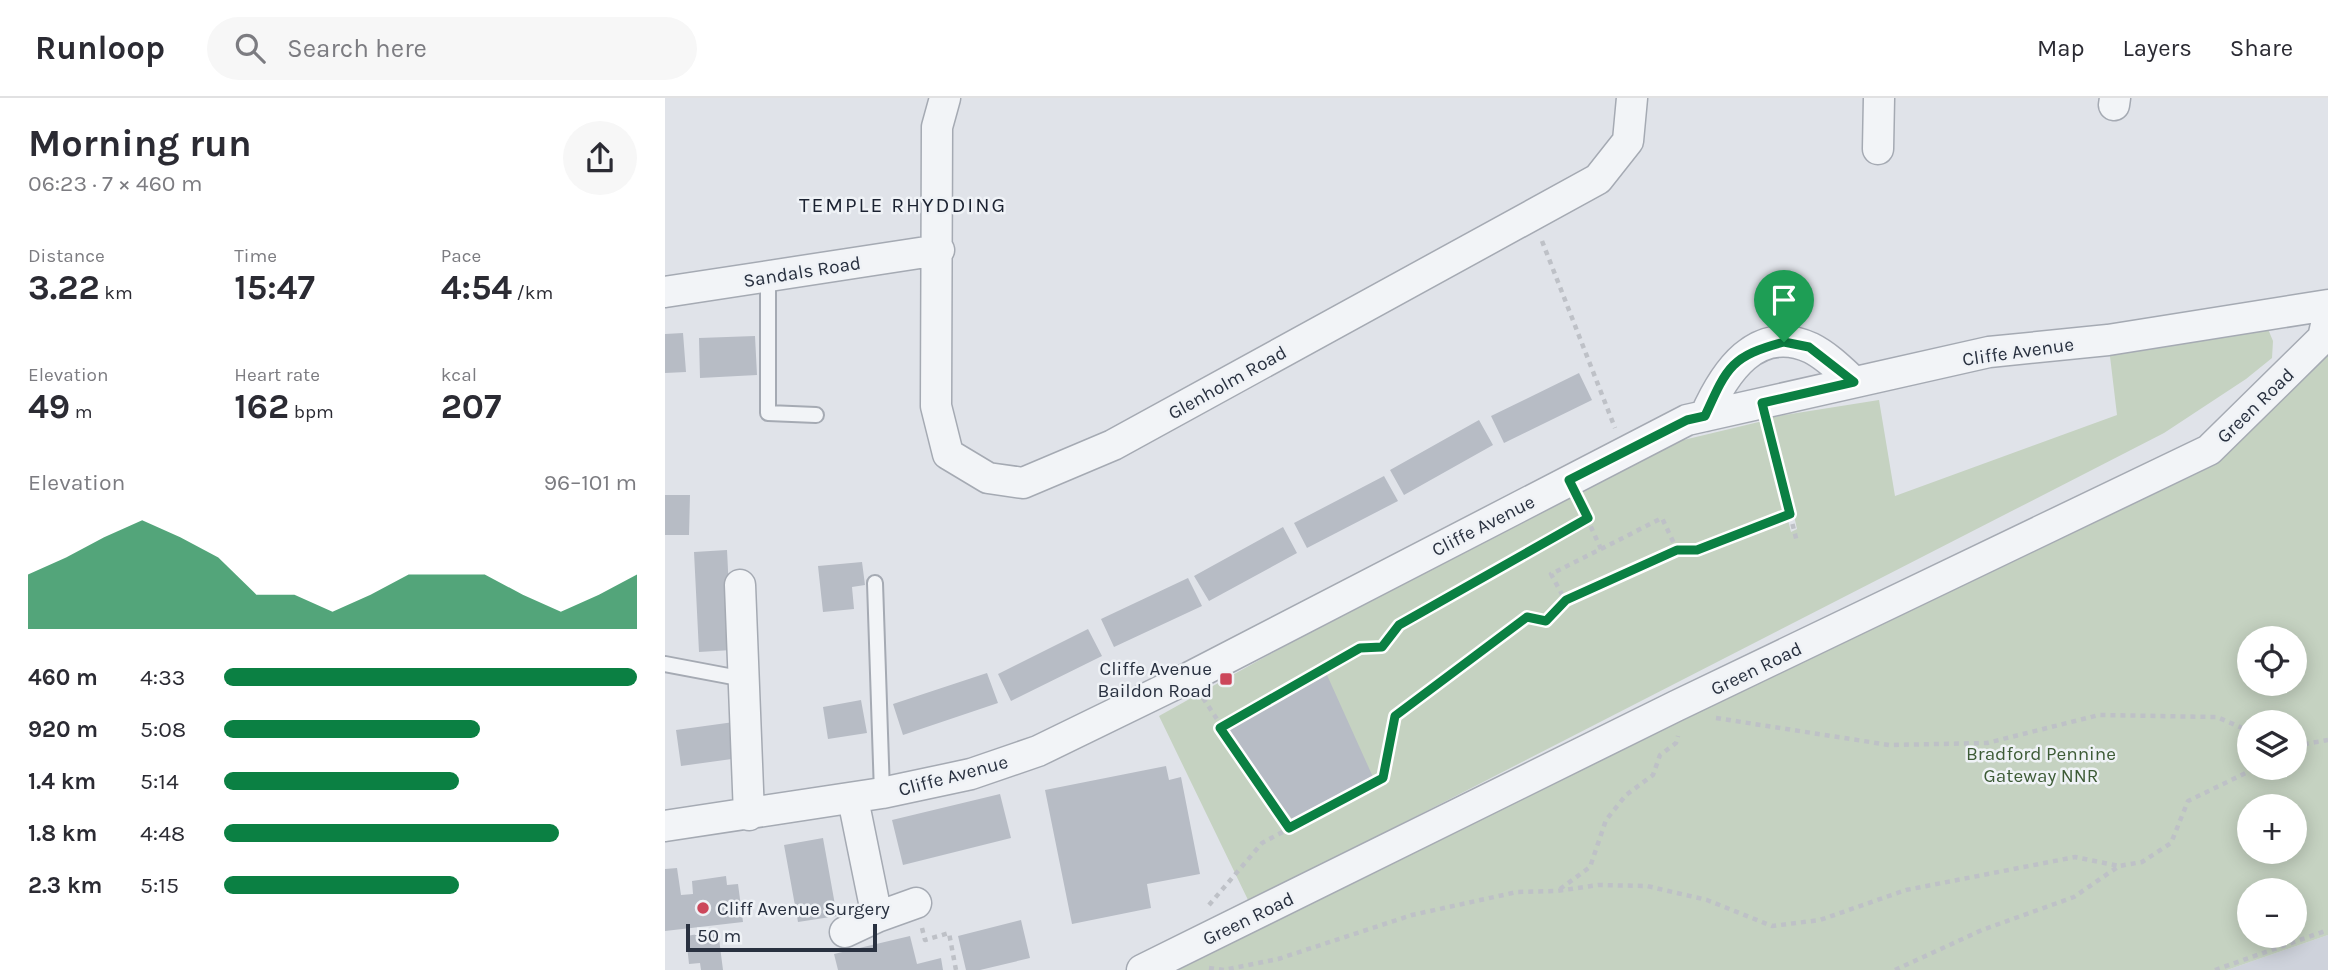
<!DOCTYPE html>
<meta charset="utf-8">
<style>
body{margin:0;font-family:Karla,sans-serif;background:#f7f7f7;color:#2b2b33;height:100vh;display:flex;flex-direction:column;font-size:26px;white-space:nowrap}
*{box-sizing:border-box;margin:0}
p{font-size:23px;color:#7c7c81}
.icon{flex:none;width:38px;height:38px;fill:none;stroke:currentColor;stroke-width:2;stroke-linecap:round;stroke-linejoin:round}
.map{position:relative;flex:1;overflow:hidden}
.side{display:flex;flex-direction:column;background:#fff;width:665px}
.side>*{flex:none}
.tools{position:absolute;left:1572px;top:528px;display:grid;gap:14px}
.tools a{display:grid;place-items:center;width:70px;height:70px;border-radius:50%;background:#fff;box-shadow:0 4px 18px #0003;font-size:35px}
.scale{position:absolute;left:21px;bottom:18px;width:191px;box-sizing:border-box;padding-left:7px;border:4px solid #293140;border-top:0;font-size:19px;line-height:24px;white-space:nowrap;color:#293140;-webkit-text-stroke:5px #eff2f6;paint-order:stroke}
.pin{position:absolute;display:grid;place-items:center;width:60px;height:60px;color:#fff;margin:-72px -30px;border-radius:50% 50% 50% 0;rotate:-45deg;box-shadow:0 0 7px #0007}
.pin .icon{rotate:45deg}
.round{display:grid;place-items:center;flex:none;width:74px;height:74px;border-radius:37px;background:#f7f7f7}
.headline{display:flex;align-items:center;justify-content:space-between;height:119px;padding:0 28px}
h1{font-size:38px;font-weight:700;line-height:52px}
.metrics{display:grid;grid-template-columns:repeat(3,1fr);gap:10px;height:119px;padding:7px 28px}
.metrics div{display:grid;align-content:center}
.metrics b{font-size:35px;font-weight:700}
.metrics small{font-size:19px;font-weight:400}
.metrics p{font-size:19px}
.chart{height:196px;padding:14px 28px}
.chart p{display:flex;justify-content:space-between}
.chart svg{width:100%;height:126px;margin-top:7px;fill:#0b8043;opacity:.7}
ul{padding:0 28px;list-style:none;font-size:23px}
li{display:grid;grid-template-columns:112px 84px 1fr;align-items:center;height:52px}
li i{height:18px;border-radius:9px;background:#0b8043}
header{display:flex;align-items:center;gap:42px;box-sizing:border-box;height:98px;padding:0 35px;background:#fff;border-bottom:2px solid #e1e1e2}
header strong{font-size:33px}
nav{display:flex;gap:38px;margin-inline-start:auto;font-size:24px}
.search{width:490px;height:63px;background:#f7f7f7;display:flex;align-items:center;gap:18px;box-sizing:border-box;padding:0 24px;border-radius:38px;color:#7c7c81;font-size:26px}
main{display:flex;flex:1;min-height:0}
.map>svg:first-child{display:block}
.built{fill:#ced2db}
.green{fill:#c5d2c1;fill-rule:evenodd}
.building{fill:#b7bcc5}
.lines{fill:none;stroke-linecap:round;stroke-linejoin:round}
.lane-casing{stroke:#a5aab3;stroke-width:18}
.street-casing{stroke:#a5aab3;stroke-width:33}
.path{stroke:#bec1c7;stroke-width:4.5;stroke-dasharray:5 5;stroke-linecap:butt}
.lane{stroke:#f2f4f7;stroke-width:14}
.street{stroke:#f2f4f7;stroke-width:30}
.route-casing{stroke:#fff;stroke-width:14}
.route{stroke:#0b8043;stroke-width:9}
.poi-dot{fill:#cc475b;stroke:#eff2f6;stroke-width:2.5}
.labels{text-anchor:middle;stroke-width:5;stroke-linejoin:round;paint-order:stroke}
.street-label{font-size:19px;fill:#293140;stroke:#eff2f6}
.poi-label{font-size:19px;fill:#293140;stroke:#eff2f6;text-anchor:end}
.park-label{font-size:19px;fill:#3d5b36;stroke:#eff2f6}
.neighbourhood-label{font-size:21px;letter-spacing:2px;fill:#1b2231;stroke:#eff2f6}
</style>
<header>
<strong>Runloop</strong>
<div class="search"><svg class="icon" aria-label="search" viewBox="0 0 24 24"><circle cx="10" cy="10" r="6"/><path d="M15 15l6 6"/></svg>Search here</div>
<nav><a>Map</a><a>Layers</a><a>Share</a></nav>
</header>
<main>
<section class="side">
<div class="headline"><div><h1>Morning run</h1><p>06:23 · 7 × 460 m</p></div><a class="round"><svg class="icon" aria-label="share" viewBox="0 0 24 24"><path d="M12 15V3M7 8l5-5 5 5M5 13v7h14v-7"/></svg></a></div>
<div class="metrics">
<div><p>Distance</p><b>3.22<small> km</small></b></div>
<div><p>Time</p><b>15:47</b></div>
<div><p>Pace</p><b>4:54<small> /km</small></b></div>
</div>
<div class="metrics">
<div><p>Elevation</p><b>49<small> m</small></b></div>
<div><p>Heart rate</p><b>162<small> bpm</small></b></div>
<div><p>kcal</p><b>207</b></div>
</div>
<div class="chart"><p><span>Elevation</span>96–101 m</p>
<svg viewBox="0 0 160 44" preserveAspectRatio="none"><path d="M0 44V25L10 19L20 12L30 6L40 12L50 19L60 32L70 32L80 38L90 32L100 25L110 25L120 25L130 32L140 38L150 32L160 25V44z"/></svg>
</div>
<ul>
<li><b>460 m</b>4:33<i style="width:100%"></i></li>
<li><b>920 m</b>5:08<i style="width:62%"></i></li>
<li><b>1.4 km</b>5:14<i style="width:57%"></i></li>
<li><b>1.8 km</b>4:48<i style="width:81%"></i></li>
<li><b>2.3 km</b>5:15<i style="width:57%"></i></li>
</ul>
</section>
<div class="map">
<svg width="1663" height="872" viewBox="0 0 1663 872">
<rect width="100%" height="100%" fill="#e0e3e9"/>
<path class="built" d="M1663 837V872H1562Z"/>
<path class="green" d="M1603 231 1608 243 1607 260 1581 281 1499 335 584 804 494 618 749 476 1010 344 1098 323 1125 416 1122 418 1126 434 1132 431 1107 319 1214 302 1230 398 1452 317 1444 250Z
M1663 256V837L1562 872H480L1548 357ZM1584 541H1629V586H1584ZM1584 625H1629V670H1584ZM1584 709H1629V754H1584ZM1584 793H1629V838H1584Z"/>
<path class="building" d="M18 235 21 274 0 275V236Z
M90 238 92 277 35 280 34 240Z
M914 275 927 302 839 345 826 318Z
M814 322 828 347 739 397 725 372Z
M719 378 733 403 642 450 629 425Z
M0 397H25L24 437H0Z
M618 429 632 455 544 503 529 478Z
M62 452 67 552 34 554 29 454Z
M197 464 200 487 187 489 189 511 158 514 153 468Z
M523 480 537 508 449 549 436 521Z
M423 531 437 558 346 603 333 576Z
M322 575 333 605 238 637 228 606Z
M662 577 708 679 627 721 562 632Z
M196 602 202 635 163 641 158 609Z
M69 624 74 660 16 668 11 632Z
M501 668 504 682 516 679 535 776 482 786 486 810 407 826 380 692Z
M335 696 346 740 238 767 227 722Z
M158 740 172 818 133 824 119 747Z
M12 770 16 797 28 796 27 783 61 778 62 787 73 786 78 824 0 833V771Z
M356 822 365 860 315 872H301L293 838Z
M53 833 58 872H36L35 865 24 866 21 838Z
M245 838 252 866 276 860 278 872H173L169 856Z"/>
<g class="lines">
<g class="lane-casing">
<path id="lane" d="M103 178V315L151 317
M210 485 217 695
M0 566 79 581"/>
</g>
<g class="street-casing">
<path id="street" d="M280 0 272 29 271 308 283 356 323 380 358 385 448 347 933 81 963 43 967 0
M1449 7 1450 0
M1213 51 1214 0
M0 194 274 152
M1040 318C1059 275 1091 225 1146 250 1162 258 1176 272 1189 284
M75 487 84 717
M188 701 212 819 251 805
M0 728 217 695 306 676 373 653 525 579 1022 322 1324 254 1443 242 1663 207
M180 834 212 819
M477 872 1011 608 1544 352 1658 240 1663 218"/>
</g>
<path class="path" d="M877 143 950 330
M1103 329 1132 444
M936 451 997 420 1012 452
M900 502 1012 452H1032L1125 416
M538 600 624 730
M1051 620 1224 647 1322 645 1434 617 1552 619 1584 633
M555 630 695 549H717L734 527 923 420
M1629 648 1663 642
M895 791 925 769 941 722 961 697 988 677 995 657 1011 645 1013 638
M544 807 597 745 718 680 730 618 862 519 881 523 900 502 886 476 936 451 915 405
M257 830 260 842 284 835 291 872
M544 870 559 872 613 861 747 817 852 794 892 793 933 787 982 788 1042 802 1107 828 1155 822 1241 792 1410 759 1454 768
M1230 872 1317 832 1409 799 1454 768 1477 764 1506 745 1523 703 1591 670
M1550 872 1663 832"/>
<use href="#lane" class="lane"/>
<use href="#street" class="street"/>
</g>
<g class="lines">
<g class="route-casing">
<path id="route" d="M1119 244 1144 249 1189 284 1097 305 1125 416 1032 452H1012L901 502 881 523 862 519 730 618 718 680 624 730 555 630 695 550 717 549 734 527 923 420 904 382 1022 322 1040 318C1062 269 1066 258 1119 244Z"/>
</g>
<use href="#route" class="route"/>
</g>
<g class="poi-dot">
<rect x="554" y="574" width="14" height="14" rx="3.5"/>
<circle cx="38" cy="810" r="7"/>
</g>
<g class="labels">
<g class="street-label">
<text transform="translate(137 173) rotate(-9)" y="7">Sandals Road</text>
<text transform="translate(1353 253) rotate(-8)" y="7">Cliffe Avenue</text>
<text transform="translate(562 284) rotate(-29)" y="7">Glenholm Road</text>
<text transform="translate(1590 307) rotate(-44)" y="7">Green Road</text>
<text transform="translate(818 427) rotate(-27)" y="7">Cliffe Avenue</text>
<text transform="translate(1091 570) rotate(-26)" y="7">Green Road</text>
<text transform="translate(288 677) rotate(-15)" y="7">Cliffe Avenue</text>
<text transform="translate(583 820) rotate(-26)" y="7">Green Road</text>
</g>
<g class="poi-label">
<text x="547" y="577">Cliffe Avenue<tspan x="547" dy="22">Baildon Road</tspan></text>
<text x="52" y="817" text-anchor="start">Cliff Avenue Surgery</text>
</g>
<g class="park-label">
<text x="1376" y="662">Bradford Pennine<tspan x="1376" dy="22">Gateway NNR</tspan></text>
</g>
<g class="neighbourhood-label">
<text x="238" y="114">TEMPLE RHYDDING</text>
</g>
</g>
</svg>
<div class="tools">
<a><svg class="icon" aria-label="locate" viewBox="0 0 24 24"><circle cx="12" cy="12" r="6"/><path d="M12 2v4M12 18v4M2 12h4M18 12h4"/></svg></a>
<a><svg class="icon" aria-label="layers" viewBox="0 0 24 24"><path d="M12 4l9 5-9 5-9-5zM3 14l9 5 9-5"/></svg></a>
<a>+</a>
<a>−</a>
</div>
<div class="scale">50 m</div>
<div class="pin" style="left:1119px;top:244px;background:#1e9e55"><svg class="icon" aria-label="arrive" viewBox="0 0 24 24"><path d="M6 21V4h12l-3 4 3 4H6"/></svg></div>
</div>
</main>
